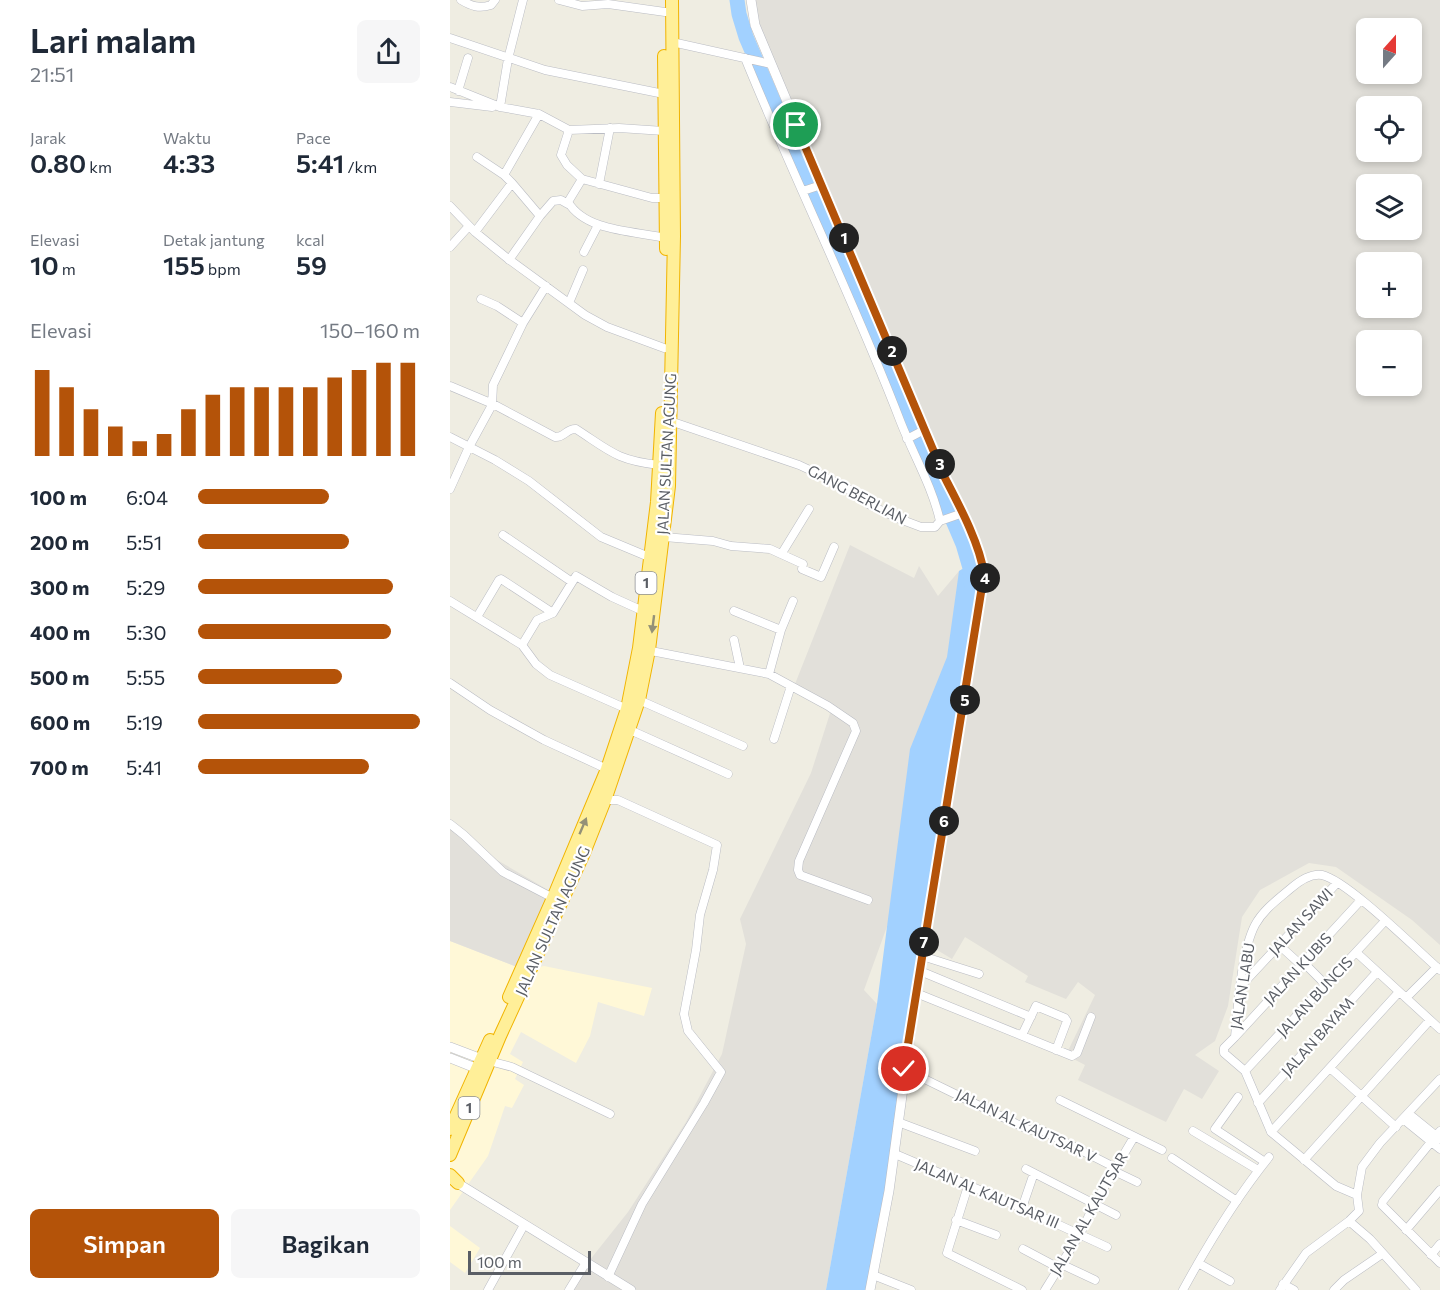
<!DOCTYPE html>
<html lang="id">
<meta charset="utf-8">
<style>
body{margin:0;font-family:Commissioner,sans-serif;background:#f6f6f7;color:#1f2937;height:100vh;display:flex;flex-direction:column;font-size:22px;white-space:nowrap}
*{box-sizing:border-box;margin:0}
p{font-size:20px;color:#747a83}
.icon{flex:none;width:33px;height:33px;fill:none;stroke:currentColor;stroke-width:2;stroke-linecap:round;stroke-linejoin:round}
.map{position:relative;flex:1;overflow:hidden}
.panel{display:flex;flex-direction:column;background:#fff;width:450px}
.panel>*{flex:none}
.needle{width:39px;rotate:21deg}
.controls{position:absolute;left:906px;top:18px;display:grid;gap:12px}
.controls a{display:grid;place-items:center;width:66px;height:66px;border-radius:9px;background:#fff;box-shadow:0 3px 9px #0003;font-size:30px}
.scale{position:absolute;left:18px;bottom:15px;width:123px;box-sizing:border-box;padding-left:6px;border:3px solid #5a5e65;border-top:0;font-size:16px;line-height:21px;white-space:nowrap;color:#5a5e65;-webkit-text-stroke:4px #fff;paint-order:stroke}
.pin{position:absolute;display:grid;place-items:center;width:51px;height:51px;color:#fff;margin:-26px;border:3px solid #fff;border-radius:50%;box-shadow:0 2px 6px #0007}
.km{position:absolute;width:30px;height:30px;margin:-15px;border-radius:50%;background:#222;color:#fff;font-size:16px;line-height:30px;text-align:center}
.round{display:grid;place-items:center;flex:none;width:63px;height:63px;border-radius:9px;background:#f6f6f7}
.summary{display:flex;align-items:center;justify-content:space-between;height:102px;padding:0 30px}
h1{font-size:33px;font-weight:600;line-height:45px}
.metrics{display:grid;grid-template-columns:repeat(3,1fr);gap:9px;height:102px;padding:6px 30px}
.metrics div{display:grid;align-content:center}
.metrics b{font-size:26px;font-weight:600}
.metrics small{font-size:16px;font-weight:400}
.metrics p{font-size:16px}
.chart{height:168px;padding:12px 30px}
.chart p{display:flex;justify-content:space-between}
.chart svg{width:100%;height:108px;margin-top:6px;stroke:#b45309;stroke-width:6}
.button{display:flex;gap:12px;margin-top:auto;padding:12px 30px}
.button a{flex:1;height:69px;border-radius:9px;background:#b45309;color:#fff;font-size:24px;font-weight:600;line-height:69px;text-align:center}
.button a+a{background:#f6f6f7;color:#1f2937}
ul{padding:0 30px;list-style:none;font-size:20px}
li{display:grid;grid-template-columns:96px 72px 1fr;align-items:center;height:45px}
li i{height:15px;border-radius:8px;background:#b45309}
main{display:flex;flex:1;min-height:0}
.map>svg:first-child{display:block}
.commercial{fill:#fff8d7}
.industrial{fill:#e2e0da;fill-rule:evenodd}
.water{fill:#a2d1ff}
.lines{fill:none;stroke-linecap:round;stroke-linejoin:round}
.river{stroke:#a2d1ff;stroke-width:15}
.minor-casing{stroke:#babcc3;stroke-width:9}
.tertiary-casing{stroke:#babcc3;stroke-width:10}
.trunk-casing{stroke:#f1b400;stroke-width:14}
.minor{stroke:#fff;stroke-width:8}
.tertiary{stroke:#fff;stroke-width:9}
.trunk{stroke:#ffef98;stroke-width:12}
.oneway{fill:#949177}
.route-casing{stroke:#fff;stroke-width:12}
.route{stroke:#b45309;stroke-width:8}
.labels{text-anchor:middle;stroke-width:4.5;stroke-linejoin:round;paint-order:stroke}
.shield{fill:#fff;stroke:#8c8e93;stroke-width:1.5}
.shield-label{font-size:14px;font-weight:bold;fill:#5a5e65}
.street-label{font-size:15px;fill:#5a5e65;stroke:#fff}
</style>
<main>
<section class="panel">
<div class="summary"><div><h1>Lari malam</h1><p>21:51</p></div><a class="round"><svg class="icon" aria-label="share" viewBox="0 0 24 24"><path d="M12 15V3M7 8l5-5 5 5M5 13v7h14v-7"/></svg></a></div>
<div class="metrics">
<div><p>Jarak</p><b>0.80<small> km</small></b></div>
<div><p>Waktu</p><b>4:33</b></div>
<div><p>Pace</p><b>5:41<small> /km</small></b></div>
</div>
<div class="metrics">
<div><p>Elevasi</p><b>10<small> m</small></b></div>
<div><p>Detak jantung</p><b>155<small> bpm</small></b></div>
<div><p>kcal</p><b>59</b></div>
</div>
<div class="chart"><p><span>Elevasi</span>150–160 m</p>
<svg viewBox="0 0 160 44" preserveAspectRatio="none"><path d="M5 44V9M15 44V16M25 44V25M35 44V32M45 44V38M55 44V35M65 44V25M75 44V19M85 44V16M95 44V16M105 44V16M115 44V16M125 44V12M135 44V9M145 44V6M155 44V6"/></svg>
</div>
<ul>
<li><b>100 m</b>6:04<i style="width:59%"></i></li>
<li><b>200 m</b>5:51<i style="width:68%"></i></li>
<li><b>300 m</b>5:29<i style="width:88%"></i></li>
<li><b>400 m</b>5:30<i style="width:87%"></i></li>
<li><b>500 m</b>5:55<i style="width:65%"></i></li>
<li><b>600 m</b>5:19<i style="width:100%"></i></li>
<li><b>700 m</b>5:41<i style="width:77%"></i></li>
</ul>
<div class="button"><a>Simpan</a><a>Bagikan</a></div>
</section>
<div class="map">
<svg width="990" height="1290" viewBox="0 0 990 1290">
<rect width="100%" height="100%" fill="#efede2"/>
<path class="commercial" d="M0 941 75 970 94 966 202 988 194 1016 148 1002 140 1036 126 1063 71 1032 60 1054 73 1062 65 1079 74 1085 62 1108 55 1106 38 1156 0 1210Z
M0 1226 30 1248 15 1273 0 1262Z"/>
<path class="industrial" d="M301 0H990V945L962 920 886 867 859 863 810 890 792 917 778 1006 765 1041 745 1055 769 1071 752 1099 734 1089 716 1122 628 1080 635 1065 616 1055 645 995 628 982 616 999 575 982 578 976 515 937 502 959 439 921 414 990 427 1004 376 1290H116L178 1212 236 1122 272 1054 296 944 290 919 361 773 383 704 345 684 400 545 464 578 469 566 488 596 509 571 531 558 321 64ZM916 28H962V74H916ZM916 106H962V152H916ZM916 184H962V230H916ZM916 262H962V308H916ZM916 340H962V386H916Z
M0 819 47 860 105 894 75 970 0 941Z"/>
<path class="water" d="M531 558 534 574 420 1290H376L427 1004 460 749 497 657 509 571Z"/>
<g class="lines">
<path class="river" d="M287 0 289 14 296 37 513 544 520 568 521 583"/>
<g class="minor-casing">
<path id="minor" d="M11 0C21 6 29 9 41 5L45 0
M109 0 132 6 158 4 215 12
M0 38 95 70 214 94
M222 42 321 64
M295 58C345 181 404 300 451 423 464 456 482 486 490 521
M0 87 50 107 89 114 119 130 169 128 214 131
M8 91 18 58
M0 102 42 107
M50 107 58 59 73 0
M119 130 111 155 117 165 132 179 202 198H215
M54 175 89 114
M132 179 118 202C136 232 185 231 216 238
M62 183 90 216
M149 184 160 128
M353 191 371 185
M0 206 25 232 57 258 135 315 157 327 214 348
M25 232 62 183 54 175 27 157
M0 247 19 226
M134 252 148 225
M59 260 90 216 103 201 111 200 118 204
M31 299 47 306 73 323 96 286
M119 303 133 270
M0 386 43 404 105 437C114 438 117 428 126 429 160 451 166 460 209 465
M220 421 349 465 394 486 420 505 447 518 471 527H485L490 521
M0 437 45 460 79 481 151 537 199 557
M457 439 476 429
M0 489 19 447 42 405 43 385 73 323
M490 521 513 513
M53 535 122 582
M214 537 263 541 281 546 320 549 353 564 352 569 371 577 384 547
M332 553 359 509
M0 601 72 645 86 664 100 675 177 709
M284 611 331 630
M27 617 49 580 51 579 103 613
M284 640 290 668
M72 645 87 620 103 613 126 576 162 597 193 611
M196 650 319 674 378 706 403 723 406 731 349 861 348 870 350 875 418 900
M319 674 331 630 343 601
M0 683 40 710 94 740 157 769
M189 700 293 746
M180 730 278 774
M324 739 341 686
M155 800H168L267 845 263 870 250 915 246 950 234 1014 238 1031 271 1072 254 1103 192 1204 158 1277
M0 824 14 835 53 872 105 899
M829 945 851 965
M907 953 990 1029
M472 956 529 974
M854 963 876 985
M470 971 581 1017
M790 987 887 883
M466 993 622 1056 627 1053 641 1017
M956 998 987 967
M572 1035 586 1006 615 1018 617 1021 606 1050
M785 1037 911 900
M39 1061 62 1067 160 1114
M880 1068 946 1127
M454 1069 579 1130 589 1129 666 1168
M795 1071 935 921
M788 1097 765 1129 815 1162
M610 1100 712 1150
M808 1103 927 972
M958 1113 990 1139
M953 1119 990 1149
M448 1122 525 1151
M743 1131 808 1170
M990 1131 933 1201 932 1205 990 1263
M821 1132 949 992
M445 1154 572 1208 657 1247
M722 1158 787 1201
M854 1160 980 1020
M576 1169 666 1215
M664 1171 687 1182
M518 1186 497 1253 572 1290
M907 1195 886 1186 821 1132 795 1071 774 1053V1048L785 1037C788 1006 791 952 805 925 813 910 827 900 840 889 848 882 860 873 872 875 898 881 967 950 990 970
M572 1208 584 1173
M506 1220 546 1235
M899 1221 920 1239 966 1290
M956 1230 990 1190
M573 1249 607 1267
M981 1255 990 1244
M748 1263 780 1281
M611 1264 645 1280
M423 1275 461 1290
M833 1284 844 1290
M38 1290 74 1225
M119 1290 135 1264
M595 1290 630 1234 645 1203 684 1137
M733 1290C758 1244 786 1198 819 1157
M830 1290 856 1253 899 1221 909 1211 907 1195 912 1167 930 1143 990 1079
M884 1290 894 1280 932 1254"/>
</g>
<g class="tertiary-casing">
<path id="tertiary" d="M301 0 305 25 310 37 495 478C510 507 530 542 534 574L466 993 439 1191 420 1290
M0 1047 37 1061
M0 1058 33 1071
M4 1181 181 1290"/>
</g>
<g class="trunk-casing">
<path id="trunk" d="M214 56 216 249
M59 997 103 898 157 769 177 709 189 648 207 502 212 413
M0 1129 40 1040
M0 1155 50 1036 134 853 155 800 189 700 199 650 219 486 224 236 222 0
M0 1175 8 1183"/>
</g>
<use href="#minor" class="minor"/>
<use href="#tertiary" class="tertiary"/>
<use href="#trunk" class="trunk"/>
</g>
<defs><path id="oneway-solid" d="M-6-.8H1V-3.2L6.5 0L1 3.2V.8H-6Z" transform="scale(1.5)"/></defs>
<g class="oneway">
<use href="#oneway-solid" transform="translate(203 624) rotate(97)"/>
<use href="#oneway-solid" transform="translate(133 826) rotate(-67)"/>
</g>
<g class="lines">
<g class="route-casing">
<path id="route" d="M346 125 495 478C509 505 530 544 534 574L454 1069"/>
</g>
<use href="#route" class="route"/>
</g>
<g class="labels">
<g class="shield">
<rect x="185.5" y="572" width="21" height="22" rx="4.5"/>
<rect x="8.5" y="1097" width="21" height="22" rx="4.5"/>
</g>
<g class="shield-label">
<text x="196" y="588">1</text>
<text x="19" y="1113">1</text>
</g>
<g class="street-label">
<text transform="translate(217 454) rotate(-87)" y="5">JALAN SULTAN AGUNG</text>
<text transform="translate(407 495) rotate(28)" y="5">GANG BERLIAN</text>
<text transform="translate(103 921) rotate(-66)" y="5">JALAN SULTAN AGUNG</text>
<text transform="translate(851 922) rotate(-47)" y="5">JALAN SAWI</text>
<text transform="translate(848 969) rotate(-47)" y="5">JALAN KUBIS</text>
<text transform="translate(793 986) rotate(-81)" y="5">JALAN LABU</text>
<text transform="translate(865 997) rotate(-47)" y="5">JALAN BUNCIS</text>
<text transform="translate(868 1037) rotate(-48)" y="5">JALAN BAYAM</text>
<text transform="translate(576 1126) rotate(25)" y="5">JALAN AL KAUTSAR V</text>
<text transform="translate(537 1194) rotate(23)" y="5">JALAN AL KAUTSAR III</text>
<text transform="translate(639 1214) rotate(-60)" y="5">JALAN AL KAUTSAR</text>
</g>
</g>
</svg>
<div class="controls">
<a><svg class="needle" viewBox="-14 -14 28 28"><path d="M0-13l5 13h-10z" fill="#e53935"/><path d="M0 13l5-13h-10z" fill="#747a83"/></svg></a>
<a><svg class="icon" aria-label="locate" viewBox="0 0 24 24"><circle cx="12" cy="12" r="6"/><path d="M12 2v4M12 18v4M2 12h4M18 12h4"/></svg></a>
<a><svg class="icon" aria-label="layers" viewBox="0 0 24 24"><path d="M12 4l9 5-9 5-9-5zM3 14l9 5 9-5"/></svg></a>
<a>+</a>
<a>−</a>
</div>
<div class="scale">100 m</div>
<div class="pin" style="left:346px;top:125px;background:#1e9e55"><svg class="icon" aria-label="arrive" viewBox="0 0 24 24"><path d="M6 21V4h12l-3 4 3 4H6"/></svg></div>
<div class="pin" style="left:454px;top:1069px;background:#d93025"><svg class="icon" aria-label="check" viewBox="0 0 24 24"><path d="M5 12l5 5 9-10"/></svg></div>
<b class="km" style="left:394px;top:238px">1</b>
<b class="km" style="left:442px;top:351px">2</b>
<b class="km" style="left:490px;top:464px">3</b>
<b class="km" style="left:535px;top:578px">4</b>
<b class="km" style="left:515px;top:700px">5</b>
<b class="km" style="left:494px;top:821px">6</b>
<b class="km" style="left:474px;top:942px">7</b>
</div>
</main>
